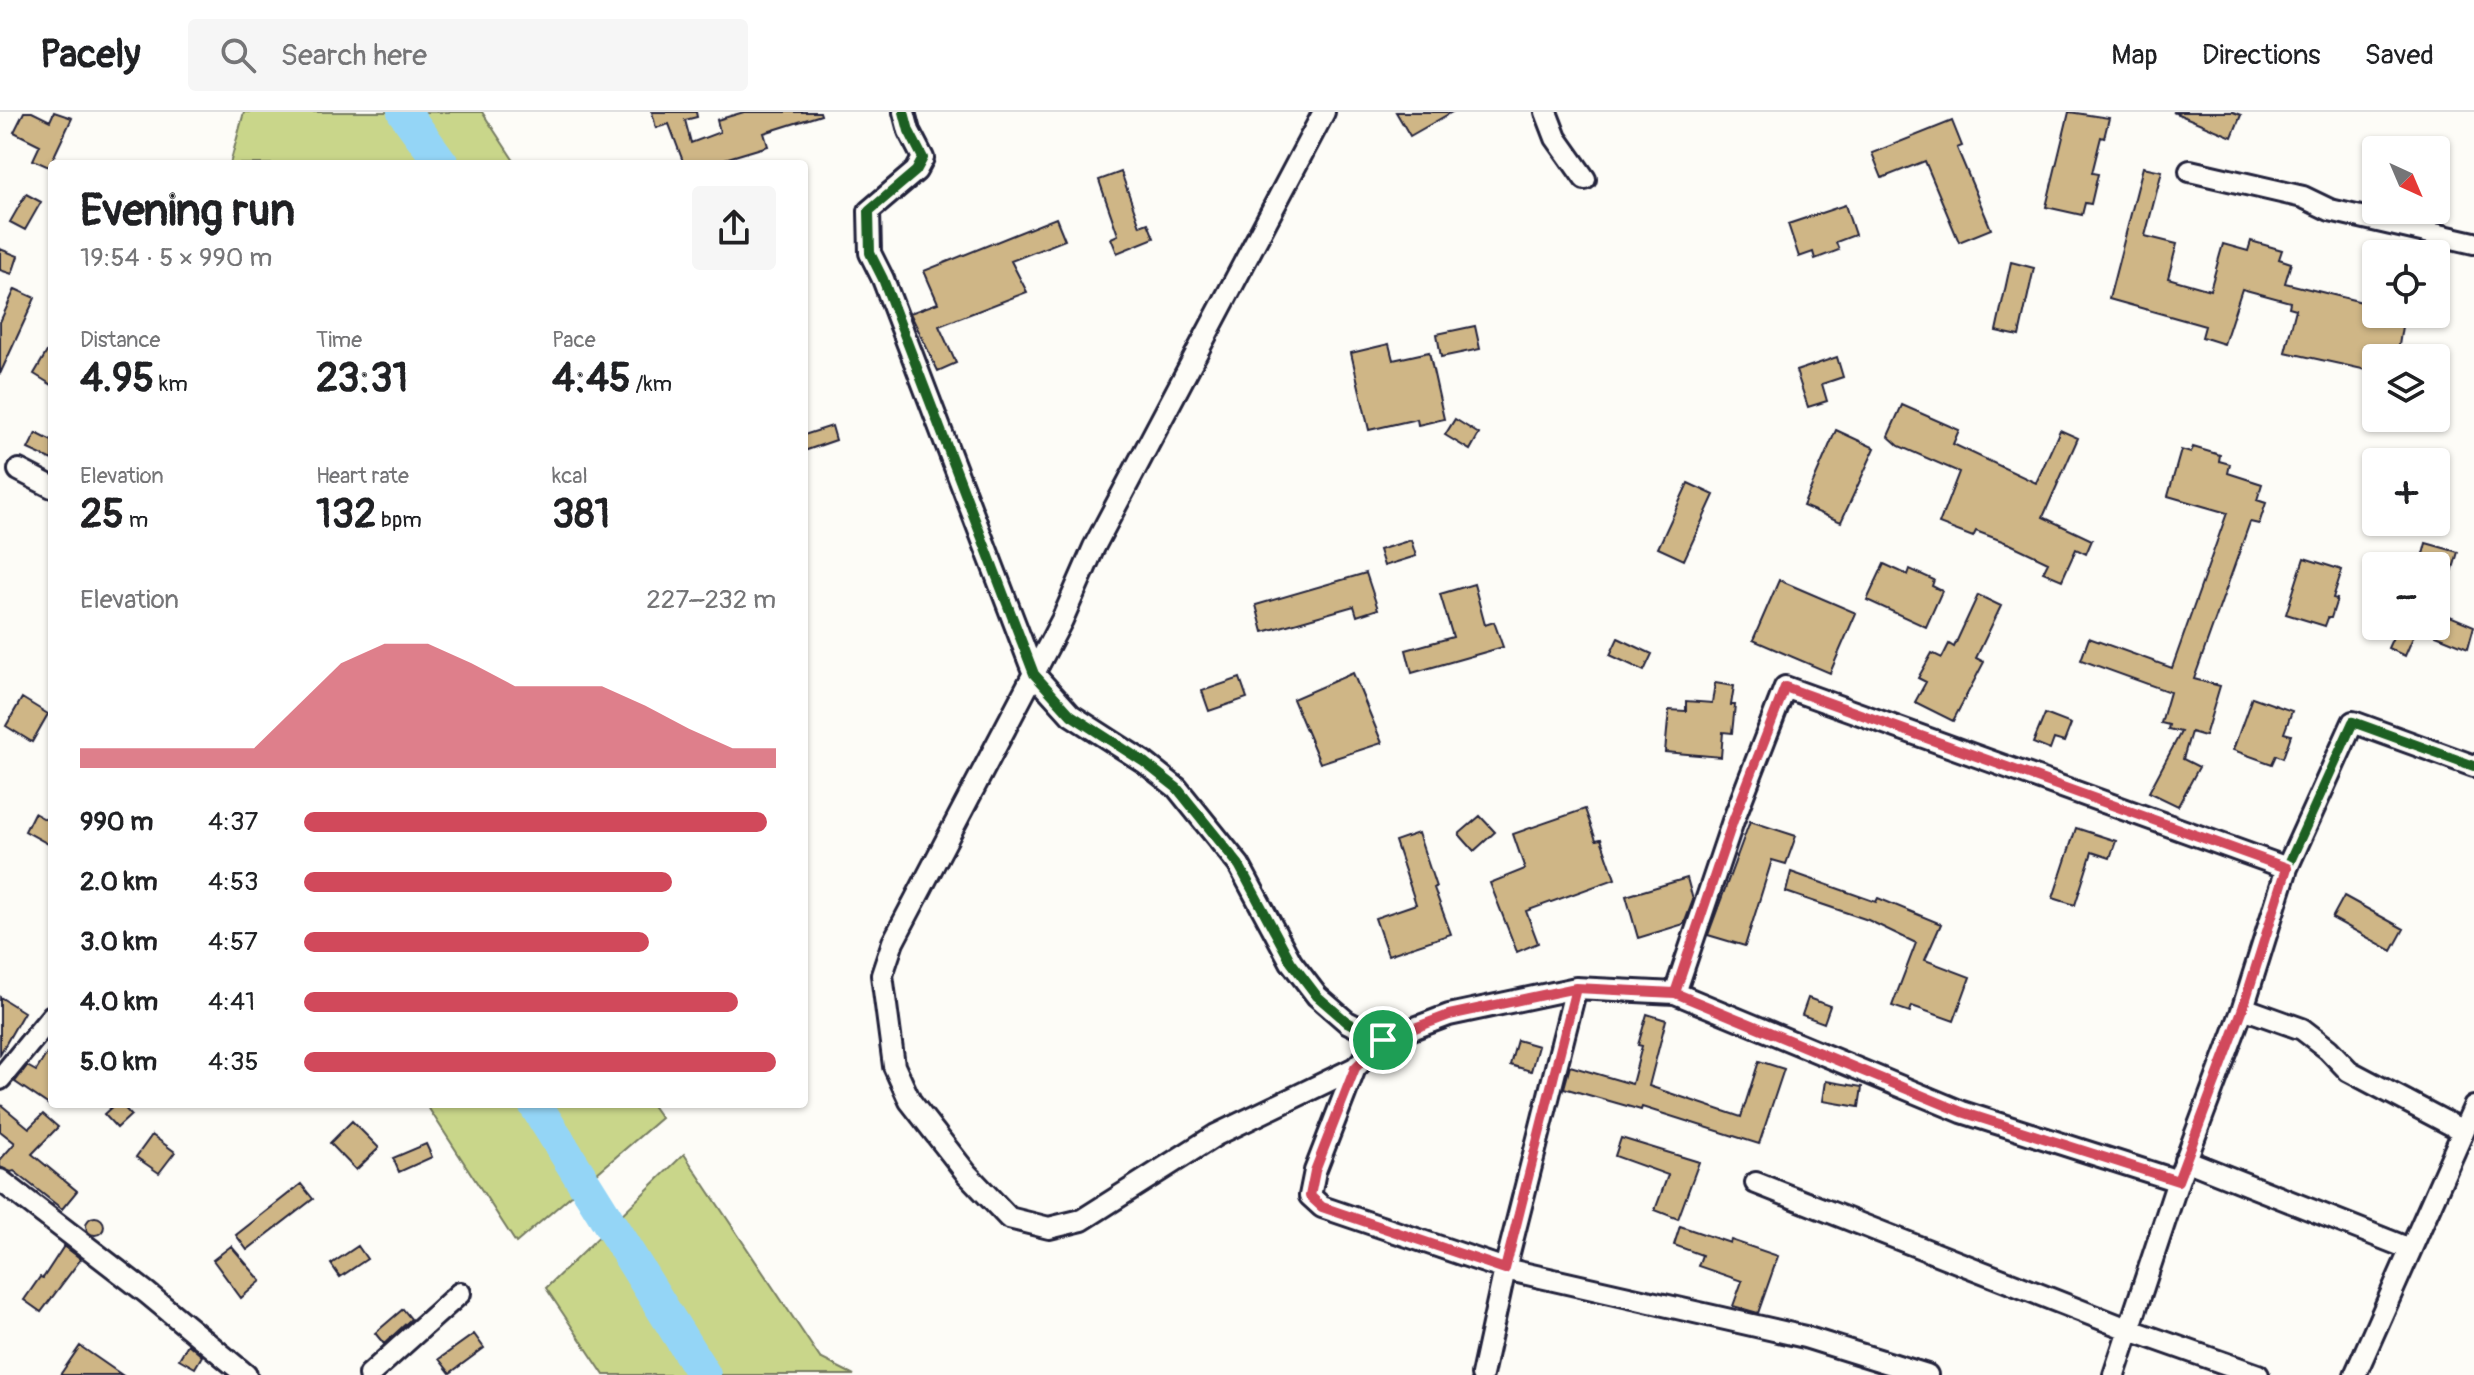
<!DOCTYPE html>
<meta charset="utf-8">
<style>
body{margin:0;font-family:Pangolin,sans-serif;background:#f6f6f6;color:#202124;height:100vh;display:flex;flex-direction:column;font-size:30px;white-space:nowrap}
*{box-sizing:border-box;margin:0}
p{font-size:26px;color:#757577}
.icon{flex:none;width:44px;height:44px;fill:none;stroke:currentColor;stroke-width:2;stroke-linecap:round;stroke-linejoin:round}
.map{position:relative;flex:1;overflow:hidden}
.panel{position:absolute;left:48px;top:48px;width:760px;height:948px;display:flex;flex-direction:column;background:#fff;border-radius:8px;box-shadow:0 2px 6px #0004}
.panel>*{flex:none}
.needle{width:52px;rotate:136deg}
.buttons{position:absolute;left:2362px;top:24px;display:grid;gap:16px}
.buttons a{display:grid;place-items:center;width:88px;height:88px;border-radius:8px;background:#fff;box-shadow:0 2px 6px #0004;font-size:40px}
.pin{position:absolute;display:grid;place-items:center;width:68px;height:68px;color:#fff;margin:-34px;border:4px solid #fff;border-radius:50%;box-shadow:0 2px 8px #0007}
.round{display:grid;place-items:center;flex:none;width:84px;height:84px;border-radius:8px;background:#f6f6f6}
.head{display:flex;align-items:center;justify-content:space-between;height:136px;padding:0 32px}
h1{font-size:44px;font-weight:800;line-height:60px}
.stats{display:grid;grid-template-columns:repeat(3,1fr);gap:12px;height:136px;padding:8px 32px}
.stats div{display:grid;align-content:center}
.stats b{font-size:40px;font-weight:800}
.stats small{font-size:22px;font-weight:400}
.stats p{font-size:22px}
.chart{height:224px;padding:16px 32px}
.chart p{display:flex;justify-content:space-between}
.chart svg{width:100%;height:144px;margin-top:8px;fill:#d1495b;opacity:.7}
ul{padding:0 32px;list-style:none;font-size:26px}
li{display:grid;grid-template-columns:128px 96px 1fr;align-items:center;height:60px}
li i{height:20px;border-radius:10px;background:#d1495b}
header{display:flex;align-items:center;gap:48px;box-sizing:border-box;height:112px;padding:0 40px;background:#fff;border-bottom:2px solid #e0e0e0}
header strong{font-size:38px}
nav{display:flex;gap:44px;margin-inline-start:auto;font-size:28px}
.search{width:560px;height:72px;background:#f6f6f6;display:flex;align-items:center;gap:20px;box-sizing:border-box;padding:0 28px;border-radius:8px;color:#757577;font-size:30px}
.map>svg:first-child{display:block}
.green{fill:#c9d68a;stroke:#767c62;stroke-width:2}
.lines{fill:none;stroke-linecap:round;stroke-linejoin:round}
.river{stroke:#94d5f6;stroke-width:34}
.building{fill:#cfb686;stroke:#22223b;stroke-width:2}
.minor-casing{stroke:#22223b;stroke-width:26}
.minor{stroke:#fdfcf7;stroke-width:20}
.cycleway-casing{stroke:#fdfcf7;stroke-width:15}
.cycleway{stroke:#1b5e20;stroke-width:10}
.route-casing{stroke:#fff;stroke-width:16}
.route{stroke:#d1495b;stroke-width:10}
</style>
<header>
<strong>Pacely</strong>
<div class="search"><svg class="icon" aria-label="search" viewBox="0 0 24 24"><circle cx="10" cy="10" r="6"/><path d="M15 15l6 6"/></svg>Search here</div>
<nav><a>Map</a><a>Directions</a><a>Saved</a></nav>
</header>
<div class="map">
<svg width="2474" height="1263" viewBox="0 0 2474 1263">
<rect width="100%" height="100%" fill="#fdfcf7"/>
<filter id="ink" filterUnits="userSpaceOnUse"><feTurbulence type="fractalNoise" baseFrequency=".0125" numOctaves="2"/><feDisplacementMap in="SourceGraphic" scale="16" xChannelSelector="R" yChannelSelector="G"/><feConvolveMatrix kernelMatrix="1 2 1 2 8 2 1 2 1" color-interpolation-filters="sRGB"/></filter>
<g filter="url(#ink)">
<path class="green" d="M244 0H482L516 52H230Z
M426 992H651L661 1006 516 1131Z
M684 1042 820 1246 854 1263H604L546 1176Z"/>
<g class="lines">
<path class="river" d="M404 0 442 52
M535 992 704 1263"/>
</g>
<path class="building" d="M24 0H32L50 9 54 0 72 6 49 55 33 48 40 33 14 20Z
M652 0H696L697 5 685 8 691 31 720 20 717 8 744 0H820L821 3 764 21 768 34 718 49 719 52H684L669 12 656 16Z
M1396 0H1452L1410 24Z
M2069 0 2109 6 2104 26 2101 25 2092 61 2098 62 2091 92 2085 91 2082 103 2046 95Z
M2173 0H2233L2241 3 2232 25Z
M1952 9 1962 34 1957 36 1991 117 1959 130 1925 49 1882 66 1872 41Z
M2143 55 2162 59 2145 124 2177 132 2168 166 2210 178 2223 132 2248 139 2251 129 2282 138 2279 147 2291 151 2285 171 2370 192 2367 202H2404L2397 246H2376V260L2285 240 2296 197 2289 195 2290 190 2242 177 2224 232 2202 225 2205 214 2109 187Z
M1121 60 1140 114 1148 111 1154 126 1117 141 1111 126 1118 123 1099 68Z
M26 82 41 90 25 118 10 110Z
M1845 93 1855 123 1836 130 1839 138 1815 147 1813 140 1799 145 1788 112Z
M1056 106 1065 128 1011 149 1027 180 939 214 956 251 938 259 910 201 938 191 924 159Z
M0 137 18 144 12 162 0 158Z
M2011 150 2034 156 2019 224 1996 219Z
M15 177 35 186 0 262V210Z
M1475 214 1480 237 1441 245 1437 222Z
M52 231V273L34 262Z
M1389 232 1393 248 1429 240 1444 307 1418 313 1417 307 1369 318 1351 241Z
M1837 245 1843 265 1822 272 1827 289 1808 295 1796 259Z
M1902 293 1959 318 1953 332 2036 371 2060 318 2078 326 2043 405 2092 428 2086 442 2076 437 2062 468 2043 460 2048 450 2010 432 1976 419 1973 425 1939 412 1959 360 1899 334 1888 324Z
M1455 307 1479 322 1470 338 1445 323Z
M832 314 836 328 804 339V323Z
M1836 318 1875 336 1841 410 1803 394Z
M36 321 52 329V348L28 337Z
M2193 335 2220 343 2219 349 2230 352 2228 361 2262 372 2257 388 2266 391 2259 412 2250 410 2194 567 2220 574 2205 624 2191 620 2183 647 2199 655 2178 694 2149 680 2181 620 2168 617 2169 613 2161 611 2170 580 2081 548 2089 526 2172 556 2227 401 2168 384 2181 338 2191 341Z
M1688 371 1714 383 1684 448 1658 436Z
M1411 428 1416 444 1384 454 1379 438Z
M2426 431 2458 440 2440 500 2474 514 2468 536 2436 523V454H2420Z
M2304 446 2342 458 2333 486 2337 487 2331 506H2328L2325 514 2286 502Z
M1884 452 1908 463 1910 457 1934 468 1932 474 1942 479 1926 515 1867 488Z
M1366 461 1378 497 1357 504 1354 494 1263 520 1256 493Z
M1779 468 1856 501 1830 561 1753 528Z
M1474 472 1485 513 1494 510 1503 535 1412 561 1406 538 1453 525 1440 482Z
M1978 483 2001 494 1976 546 1984 550 1953 609 1915 590 1926 570 1918 566 1932 541 1942 546 1949 532 1954 535Z
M2398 514H2418L2405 544 2388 536Z
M1618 526 1652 542 1644 559 1610 543Z
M1353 561 1382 631 1320 651 1293 587Z
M1240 566 1247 586 1209 599 1202 579Z
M1715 571 1734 574 1731 593H1735L1732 621 1723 620 1721 645 1665 640 1669 598 1686 599V589L1712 591Z
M2252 585 2292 599 2284 621 2291 623 2283 646 2276 643 2272 652 2233 638Z
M22 586 48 602 32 630 6 614Z
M2045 602 2071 612 2064 630 2054 627 2050 638 2033 631Z
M1585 697 1596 728 1601 727 1615 767 1526 799 1538 831 1517 840 1490 771 1525 757 1513 722Z
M34 701 52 711V734L25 719Z
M1480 704 1495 720 1474 739 1459 722Z
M1750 709 1796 724 1786 752 1772 748 1745 834 1708 823Z
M2076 716 2116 729 2110 746 2092 740 2075 793 2053 786Z
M1418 721 1436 775 1434 776 1451 822 1388 843 1375 806 1416 792 1395 729Z
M1791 760 1876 790 1878 786 1941 812 1925 848 1970 865 1954 909 1912 894 1910 900 1892 894 1916 831 1868 808 1786 780Z
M1687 766 1693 788 1684 812 1638 826 1626 784Z
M2344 784 2404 817 2392 839 2332 806Z
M0 885 24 900 0 942Z
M1808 886 1830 894 1824 911 1802 903Z
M1647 902 1666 908 1649 974 1741 1005 1759 949 1784 957 1759 1032 1642 995 1641 998 1564 976 1570 954 1632 972 1642 934 1638 933Z
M1517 928 1538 934 1531 959 1510 953Z
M52 933V995L15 970 27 954 36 959Z
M1826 969 1862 975 1859 995 1823 989Z
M0 992 29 1016 43 1002 58 1015 32 1042 77 1079 62 1097 14 1059 11 1060 0 1055V1048L15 1031 0 1019Z
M115 992H121L131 1003 117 1016 104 1002Z
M352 1009 379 1036 356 1058 330 1031Z
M152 1023 175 1040 159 1061 136 1045Z
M1621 1026 1699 1050 1678 1107 1655 1098 1668 1063 1615 1044Z
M426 1032 432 1045 399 1060 393 1046Z
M301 1072 313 1087 247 1138 236 1123Z
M86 1114a9 9 0 1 1 18 0a9 9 0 1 1-18 0Z
M1680 1114 1730 1131 1731 1128 1778 1144 1758 1201 1733 1194 1742 1169 1698 1154 1702 1143 1674 1133Z
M64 1134 81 1147 41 1200 24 1188 40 1165 43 1166Z
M231 1134 261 1169 241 1186 213 1148Z
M358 1134 367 1147 340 1165 331 1152Z
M403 1197 411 1207 384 1232 375 1221Z
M474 1222 484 1236 450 1261 439 1247Z
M188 1232 202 1244 195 1256 179 1247Z
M80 1234 122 1263H60Z"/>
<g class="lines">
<g class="minor-casing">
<path id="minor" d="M904 0 909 19 923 46 916 59 869 99 870 141 883 167 1034 562 1071 603 1144 650 1177 676 1239 753 1291 850 1317 884 1347 910 1383 928 1449 903 1576 876 1675 881 1733 709 1785 575 2287 756 2353 610 2474 654
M1324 0 1094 435 1062 508 893 830 882 863 894 954 910 989 967 1062 1009 1106 1049 1116 1082 1108 1216 1023 1355 956 1383 928
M1546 0 1556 26 1585 67
M2190 59 2303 85 2330 98 2474 131
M19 358 52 375
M1675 881 1962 1000 2178 1069 2243 896 2287 756
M2243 896 2302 917 2328 937 2349 959 2463 1019
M1355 956 1315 1059 1310 1084 1322 1095 1505 1157 1805 1225 1927 1263
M0 967 52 904
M2185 1048 2410 1137
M0 1068 147 1181 246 1263
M1756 1071 2130 1218 2258 1263
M369 1263 460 1181
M1482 1263 1505 1157 1576 876
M2114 1263 2178 1069
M2355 1263 2474 995"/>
</g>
<use href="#minor" class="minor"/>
<g class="cycleway-casing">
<path id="cycleway" d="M904 0 909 19 923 46 916 59 869 99 870 141 883 167 1034 562 1071 603 1144 650 1177 676 1239 753 1291 850 1317 884 1347 910 1383 928 1449 903 1576 876 1675 881 1733 709 1785 575 2287 756 2353 610 2474 654"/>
</g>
<use href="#cycleway" class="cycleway"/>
</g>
</g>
<g class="lines" filter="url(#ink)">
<g class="route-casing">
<path id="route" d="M1383 928 1355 956 1315 1059 1310 1084 1322 1095 1505 1157 1576 876 1675 881 1962 1000 2178 1069 2243 896 2287 756 1785 575 1733 709 1675 881 1576 876 1449 903 1383 928"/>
</g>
<use href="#route" class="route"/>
</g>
</svg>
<div class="buttons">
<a><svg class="needle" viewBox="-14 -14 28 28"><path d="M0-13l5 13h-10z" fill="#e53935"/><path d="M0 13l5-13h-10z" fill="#757577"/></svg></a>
<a><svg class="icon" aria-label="locate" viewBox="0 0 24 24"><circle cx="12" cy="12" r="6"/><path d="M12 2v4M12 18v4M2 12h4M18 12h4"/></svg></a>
<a><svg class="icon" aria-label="layers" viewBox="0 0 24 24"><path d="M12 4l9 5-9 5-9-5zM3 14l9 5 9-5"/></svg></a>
<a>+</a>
<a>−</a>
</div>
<div class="pin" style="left:1383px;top:928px;background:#1e9e55"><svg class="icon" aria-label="arrive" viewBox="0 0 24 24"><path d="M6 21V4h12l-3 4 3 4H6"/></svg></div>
<section class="panel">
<div class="head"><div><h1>Evening run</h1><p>19:54 · 5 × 990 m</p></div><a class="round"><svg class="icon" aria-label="share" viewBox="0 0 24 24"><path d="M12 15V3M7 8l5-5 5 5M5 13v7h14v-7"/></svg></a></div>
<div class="stats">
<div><p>Distance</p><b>4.95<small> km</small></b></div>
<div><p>Time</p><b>23:31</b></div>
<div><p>Pace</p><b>4:45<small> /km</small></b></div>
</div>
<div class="stats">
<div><p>Elevation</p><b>25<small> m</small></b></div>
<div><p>Heart rate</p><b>132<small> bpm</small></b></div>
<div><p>kcal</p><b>381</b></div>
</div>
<div class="chart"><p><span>Elevation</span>227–232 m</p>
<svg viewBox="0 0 160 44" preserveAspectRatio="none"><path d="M0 44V38L10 38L20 38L30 38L40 38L50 25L60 12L70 6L80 6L90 12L100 19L110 19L120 19L130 25L140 32L150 38L160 38V44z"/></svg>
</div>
<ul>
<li><b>990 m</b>4:37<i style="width:98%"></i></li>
<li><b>2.0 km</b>4:53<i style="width:78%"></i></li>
<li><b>3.0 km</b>4:57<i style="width:73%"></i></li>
<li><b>4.0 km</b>4:41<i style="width:92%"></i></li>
<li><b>5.0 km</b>4:35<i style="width:100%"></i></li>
</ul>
</section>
</div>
